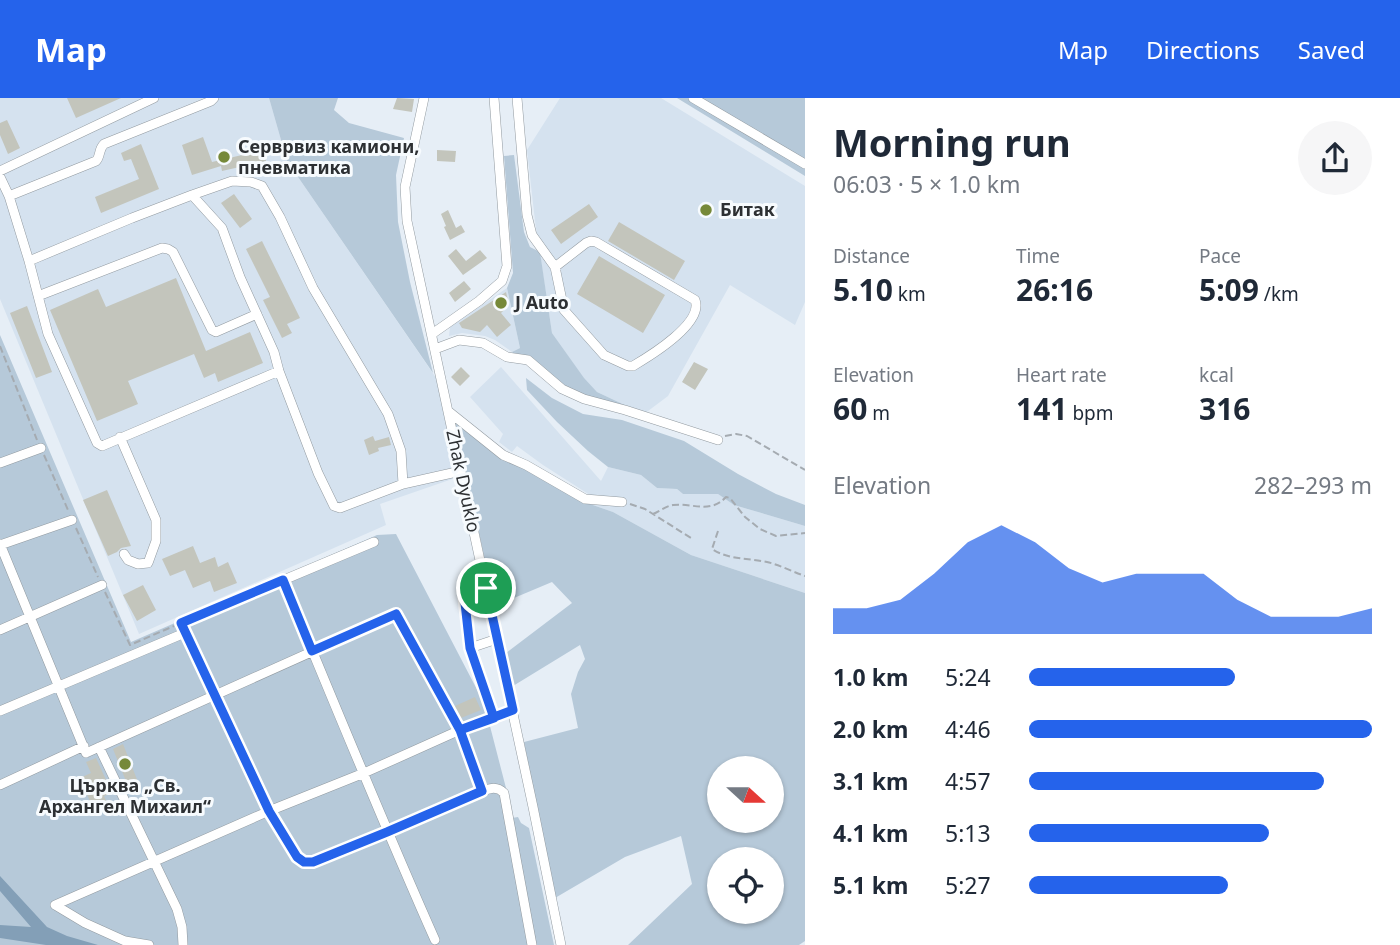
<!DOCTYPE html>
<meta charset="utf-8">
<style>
body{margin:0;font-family:"Noto Sans",sans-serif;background:#f6f6f7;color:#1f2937;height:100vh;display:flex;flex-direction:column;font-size:26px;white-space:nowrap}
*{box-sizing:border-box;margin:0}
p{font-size:23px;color:#747a83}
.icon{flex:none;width:38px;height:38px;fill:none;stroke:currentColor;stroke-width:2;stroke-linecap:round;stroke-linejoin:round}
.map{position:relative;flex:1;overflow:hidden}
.drawer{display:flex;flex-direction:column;background:#fff;width:595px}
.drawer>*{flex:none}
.needle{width:46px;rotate:111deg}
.controls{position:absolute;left:707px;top:658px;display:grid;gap:14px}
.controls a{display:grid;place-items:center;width:77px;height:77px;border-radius:50%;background:#fff;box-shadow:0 2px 5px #0004;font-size:35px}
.pin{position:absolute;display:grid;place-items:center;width:60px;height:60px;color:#fff;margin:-30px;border:4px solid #fff;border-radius:50%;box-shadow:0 2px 7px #0007}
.round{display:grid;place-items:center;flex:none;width:74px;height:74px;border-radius:37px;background:#f6f6f7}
.overview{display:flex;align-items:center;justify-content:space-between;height:119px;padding:0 28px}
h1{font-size:38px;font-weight:700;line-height:52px}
.metrics{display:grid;grid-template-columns:repeat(3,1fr);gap:10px;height:119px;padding:7px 28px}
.metrics div{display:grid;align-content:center}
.metrics b{font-size:30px;font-weight:700}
.metrics small{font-size:19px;font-weight:400}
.metrics p{font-size:19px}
.chart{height:196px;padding:14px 28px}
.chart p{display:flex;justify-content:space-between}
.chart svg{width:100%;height:126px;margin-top:7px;fill:#2563eb;opacity:.7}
ul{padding:0 28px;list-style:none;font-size:23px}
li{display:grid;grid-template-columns:112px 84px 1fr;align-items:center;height:52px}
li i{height:18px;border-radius:9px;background:#2563eb}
header{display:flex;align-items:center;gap:42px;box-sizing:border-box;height:98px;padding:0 35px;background:#2563eb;color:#fff}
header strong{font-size:33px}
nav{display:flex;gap:38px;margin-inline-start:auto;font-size:24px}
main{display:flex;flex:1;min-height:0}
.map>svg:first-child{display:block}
.built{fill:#d5e2ef}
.green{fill:#b6c9d9;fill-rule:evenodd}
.water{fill:#839fb7}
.building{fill:#c3c5bc}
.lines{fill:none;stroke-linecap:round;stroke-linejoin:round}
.minor-casing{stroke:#929aa0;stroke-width:10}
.path{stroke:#a5abb1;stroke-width:2;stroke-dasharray:7 3.5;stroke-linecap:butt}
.minor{stroke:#fff;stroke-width:9}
.route-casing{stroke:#fff;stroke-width:14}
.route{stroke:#2563eb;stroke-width:9}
.poi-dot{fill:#768939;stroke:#f7fbfe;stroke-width:2.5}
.labels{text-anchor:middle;stroke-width:6;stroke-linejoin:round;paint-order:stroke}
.poi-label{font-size:18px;font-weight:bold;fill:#2d3033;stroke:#f7fbfe;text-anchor:start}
.street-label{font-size:18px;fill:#2d3033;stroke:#f7fbfe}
</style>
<header>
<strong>Map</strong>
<nav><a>Map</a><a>Directions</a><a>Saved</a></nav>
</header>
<main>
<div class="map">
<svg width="805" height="847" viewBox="0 0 805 847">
<rect width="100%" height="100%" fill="#e6eef6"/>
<path class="built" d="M0 0H269L287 63 443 290 461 378 380 406 386 427 139 536 0 201Z
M560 0H661L805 88V204L795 227 730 187 668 298 644 316 597 294 584 281 552 235 535 123 527 52Z
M507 190 520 250 512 254 495 242 485 238 462 235 449 238 450 229Z
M501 269 601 383 608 369 641 377 657 390 677 391 683 396H718L734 407 805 428V495L691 457 613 414 590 406 593 399 543 367 517 348 512 354 499 344 503 336 470 299Z"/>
<path class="green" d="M269 0H338L334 12 349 25 404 40 396 77 398 124 410 184 433 275 287 63Z
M677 0H805V78Z
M514 57 524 134 530 149 540 154 552 235 584 280 597 294 644 316 641 319 580 304 560 294 512 254 520 250 507 190 513 175 504 58Z
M0 237 131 544 377 437 396 436 484 605 506 690 512 720 518 719 521 725 529 730 554 847H0Z
M526 280 552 300 583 316 622 322 684 343 738 376 776 396 805 407V428L734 407 718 396H683L677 391 657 390 641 377 608 369 588 353 557 324 527 292Z
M455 325 503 361 526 369 590 406 613 414 691 457 805 495V843L799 847H628L692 786 681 738 625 759 555 800 524 644 578 630 571 596 578 574 585 561 580 547 513 588 506 555 572 505 552 484 495 508ZM719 670H772V723H719ZM719 761H772V814H719Z"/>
<path class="water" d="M0 778 47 829 67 838 98 847H46L0 840V827L31 829 0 793Z"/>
<path class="building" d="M67 0H121L76 20Z
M397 0 414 1 412 14 393 11Z
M7 22 20 50 8 56 0 37V25Z
M203 39 212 64 264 52 266 63 222 73 221 68 192 77 182 47Z
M141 46 159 91 101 115 95 99 139 81 131 61 124 63 121 55Z
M437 52 456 53 455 64 437 63Z
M234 96 252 121 240 130 221 105Z
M589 106 598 119 561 146 551 132Z
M448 112 456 130 461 127 465 134 450 142 444 129 446 128 441 116Z
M619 124 685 163 674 182 608 143Z
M262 143 300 220 287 226 292 235 282 240 263 202 270 199 246 151Z
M456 151 466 163 480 152 487 160 463 177 448 158Z
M599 158 665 197 643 235 577 196Z
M176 180 206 253 250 234 263 265 218 284 215 275 204 280 194 256 128 283 138 306 97 323 50 212 98 191 106 209Z
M464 183 471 191 455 204 449 195Z
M506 194 509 207 501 215 511 227 497 239 487 227 480 234 462 230 459 225Z
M27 208 52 274 36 280 10 215Z
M694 264 708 271 695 292 682 284Z
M461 269 470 278 460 288 451 279Z
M373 338 375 343 389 339 391 347 378 350 379 353 369 357 364 342Z
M107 392 131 448 121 450 117 454 108 458 83 402Z
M193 448 200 465 215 459 218 469 228 464 237 485 214 494 210 483 193 490 185 472 170 478 162 461Z
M143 487 156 512 137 523 123 497Z
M475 599 481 612 461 620 455 608Z
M123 646 138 684V687L135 691 129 690 128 688 113 651Z
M96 660 112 695 104 698 109 709 95 715 80 680 91 675 86 664Z"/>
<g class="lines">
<g class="minor-casing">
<path id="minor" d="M424 0 405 89 407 123 533 709 561 847
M517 0 527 117 532 137 555 169 564 212 604 257 628 268H633C650 258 704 225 695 202L596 144 591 143 586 145 555 169
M693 0 805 66
M0 73 154 0
M0 79 9 98 29 163 48 236 97 345 102 348 279 273
M192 97 222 130 240 179 274 254 279 273 318 375 334 408 340 410 403 386 461 373
M9 98 96 63C101 58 98 52 104 46L211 3 214 0
M29 163 132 120 192 97 232 83 251 84 262 88 280 119 313 190 388 316 401 353 403 386
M38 198 162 150 168 151 173 154 212 232 216 234 257 216
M432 236 479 203 502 183 507 168 494 0
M435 251 459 242 483 245 507 259 528 262 562 291 584 301 625 312 718 342
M448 313 503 357 526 367 585 401 622 404
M120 339 156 422V443L148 465 138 466 128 462 124 456
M0 365 41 350
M374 444 181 525 269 713 297 759 304 763 313 764 387 734 482 693C491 690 497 688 504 695L532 847
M0 446 86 655 396 516 460 632 482 693
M0 447 72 422
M283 482C333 602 382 723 435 842
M486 490 464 496 470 550 493 620
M0 532 102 487
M470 550 497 541
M0 613 187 534
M99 649 177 811 182 829 183 847
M0 687 84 648
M55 807 269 713 364 675 460 632 513 612
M55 807 85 825 125 843 149 847"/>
</g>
<path class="path" d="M0 248 37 342
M725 338 736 336 747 338 805 372
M44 357 68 412
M630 406 645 411 691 440
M653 416C660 413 666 408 673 407 694 405 710 416 726 399L730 400 745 419 760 431 776 438 805 435
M76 430 98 479
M718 433 712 451C729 462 748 460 767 464 780 467 793 474 805 478
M105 494 130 547 174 528"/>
<use href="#minor" class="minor"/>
</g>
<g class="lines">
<g class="route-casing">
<path id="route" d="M486 490 513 612 460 632 396 516 312 553 283 482 181 525 269 713 297 759 304 764H313L387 734 482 693 460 632 494 620 470 550 464 496 486 490"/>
</g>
<use href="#route" class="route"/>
</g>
<g class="poi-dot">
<circle cx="224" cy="59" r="7"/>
<circle cx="706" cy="112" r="7"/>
<circle cx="501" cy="205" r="7"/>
<circle cx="125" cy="666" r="7"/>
</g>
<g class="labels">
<g class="poi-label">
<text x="238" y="55">Серврвиз камиони,<tspan x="238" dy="21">пневматика</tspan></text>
<text x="720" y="118">Битак</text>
<text x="515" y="211">J Auto</text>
<text x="125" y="694" text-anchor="middle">Църква „Св.<tspan x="125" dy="21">Архангел Михаил“</tspan></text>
</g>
<g class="street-label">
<text transform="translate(463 383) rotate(78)" y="6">Zhak Dyuklo</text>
</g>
</g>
</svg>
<div class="controls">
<a><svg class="needle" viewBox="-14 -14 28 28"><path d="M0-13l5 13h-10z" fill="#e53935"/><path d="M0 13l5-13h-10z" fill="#747a83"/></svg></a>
<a><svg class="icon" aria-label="locate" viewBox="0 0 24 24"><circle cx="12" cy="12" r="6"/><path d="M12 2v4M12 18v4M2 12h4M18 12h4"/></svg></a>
</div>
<div class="pin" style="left:486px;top:490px;background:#1e9e55"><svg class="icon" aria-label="arrive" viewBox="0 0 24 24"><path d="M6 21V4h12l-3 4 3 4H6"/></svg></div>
</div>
<section class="drawer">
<div class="overview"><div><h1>Morning run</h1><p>06:03 · 5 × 1.0 km</p></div><a class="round"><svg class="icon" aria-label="share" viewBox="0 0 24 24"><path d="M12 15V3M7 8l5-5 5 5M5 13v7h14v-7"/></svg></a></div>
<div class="metrics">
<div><p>Distance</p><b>5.10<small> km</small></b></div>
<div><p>Time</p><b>26:16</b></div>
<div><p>Pace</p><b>5:09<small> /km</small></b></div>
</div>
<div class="metrics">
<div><p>Elevation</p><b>60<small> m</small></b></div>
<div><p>Heart rate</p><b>141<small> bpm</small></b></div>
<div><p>kcal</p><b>316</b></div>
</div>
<div class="chart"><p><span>Elevation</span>282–293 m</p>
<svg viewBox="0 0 160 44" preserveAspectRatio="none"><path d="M0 44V35L10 35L20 32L30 23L40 12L50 6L60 12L70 21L80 26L90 23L100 23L110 23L120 32L130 38L140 38L150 38L160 35V44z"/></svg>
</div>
<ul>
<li><b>1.0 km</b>5:24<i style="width:60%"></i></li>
<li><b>2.0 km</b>4:46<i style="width:100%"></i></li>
<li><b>3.1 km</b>4:57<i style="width:86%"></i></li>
<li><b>4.1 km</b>5:13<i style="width:70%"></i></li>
<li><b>5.1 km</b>5:27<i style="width:58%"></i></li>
</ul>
</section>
</main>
